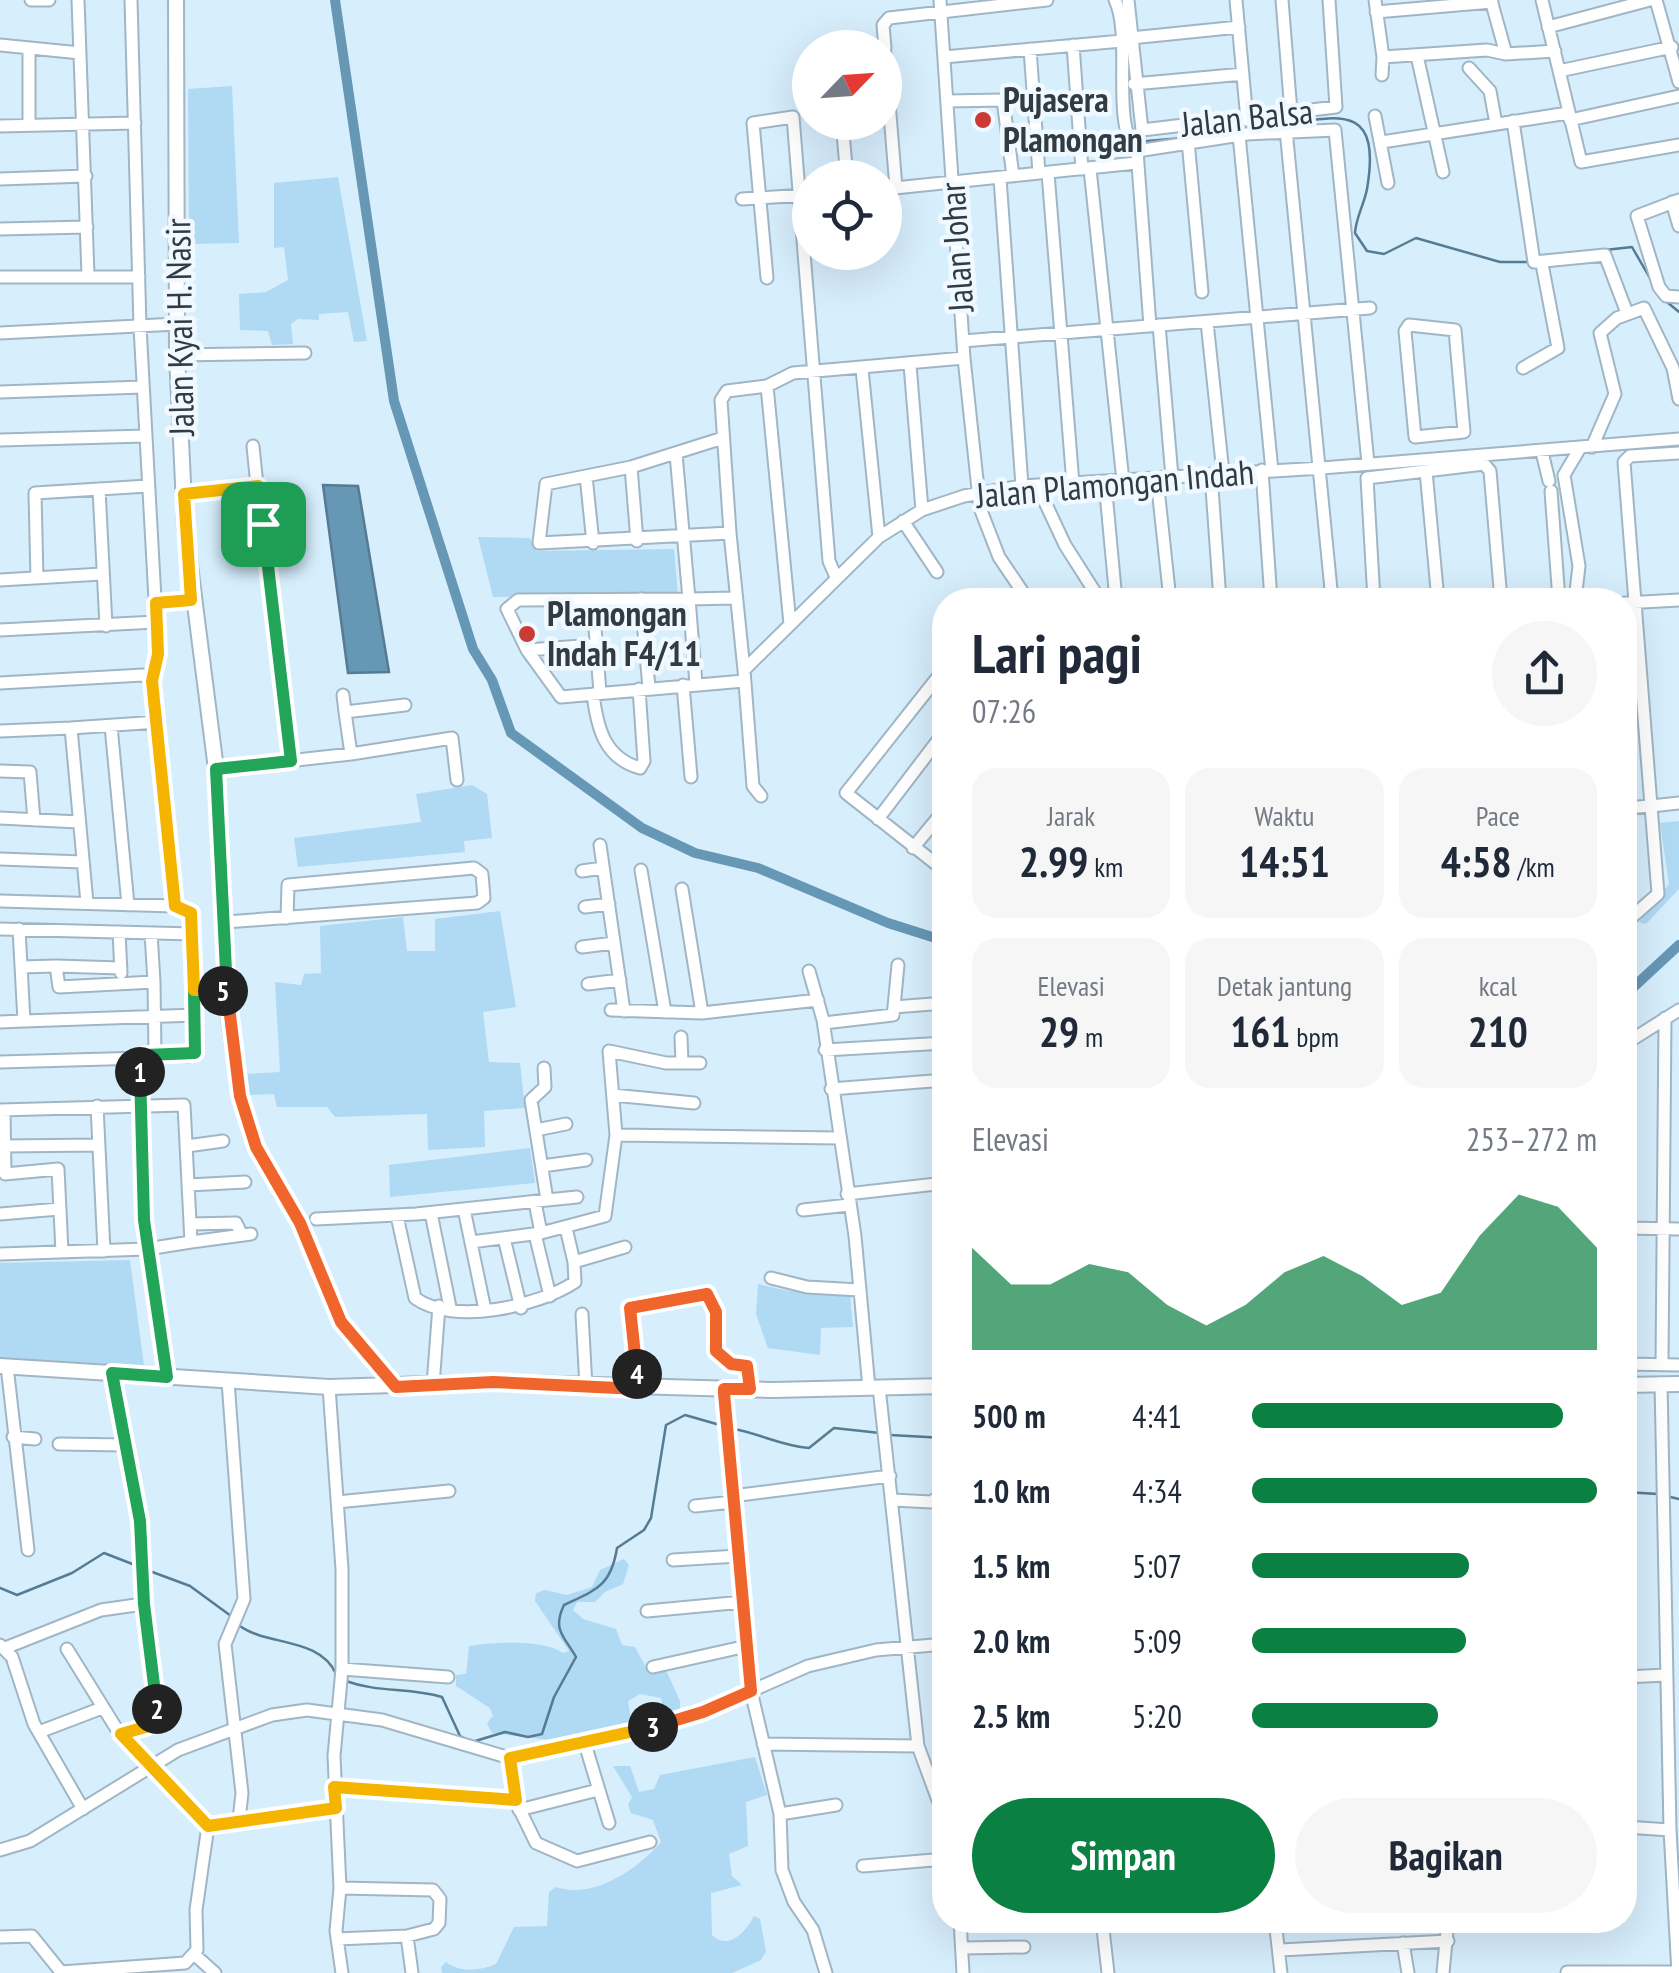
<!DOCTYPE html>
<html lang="id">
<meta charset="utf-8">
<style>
body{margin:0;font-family:"PT Sans Narrow",sans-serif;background:#f6f6f7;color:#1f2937;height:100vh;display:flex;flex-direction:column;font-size:38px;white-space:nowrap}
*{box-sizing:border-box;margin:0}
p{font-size:32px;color:#747a83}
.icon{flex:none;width:55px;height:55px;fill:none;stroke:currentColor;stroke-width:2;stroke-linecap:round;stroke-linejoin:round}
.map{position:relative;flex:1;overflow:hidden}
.drawer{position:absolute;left:932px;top:588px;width:705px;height:1345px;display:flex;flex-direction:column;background:#fff;border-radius:40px;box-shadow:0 10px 40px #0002}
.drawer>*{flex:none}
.needle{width:65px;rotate:65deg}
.buttons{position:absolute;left:792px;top:30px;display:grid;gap:20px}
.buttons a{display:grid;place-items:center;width:110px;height:110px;border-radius:50%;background:#fff;box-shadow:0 10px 40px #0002;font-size:50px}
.pin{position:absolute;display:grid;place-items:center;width:85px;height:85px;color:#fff;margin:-42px;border-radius:20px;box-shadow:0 5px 15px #0006}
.km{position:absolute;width:50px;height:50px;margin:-25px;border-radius:50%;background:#222;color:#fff;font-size:28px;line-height:50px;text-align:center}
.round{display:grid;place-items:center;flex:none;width:105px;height:105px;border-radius:52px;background:#f6f6f7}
.headline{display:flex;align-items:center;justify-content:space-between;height:170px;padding:0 40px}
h1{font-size:55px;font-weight:600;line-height:75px}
.stats{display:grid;grid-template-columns:repeat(3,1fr);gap:15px;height:170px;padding:10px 40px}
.stats div{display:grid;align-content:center;border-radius:25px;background:#f6f6f7;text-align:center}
.stats b{font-size:42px;font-weight:600}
.stats small{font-size:28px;font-weight:400}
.stats p{font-size:28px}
.chart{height:280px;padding:20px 40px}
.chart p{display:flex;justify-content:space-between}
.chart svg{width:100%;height:180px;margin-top:10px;fill:#0b8043;opacity:.7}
.button{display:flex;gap:20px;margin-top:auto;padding:20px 40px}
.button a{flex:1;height:115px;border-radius:60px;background:#0b8043;color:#fff;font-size:40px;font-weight:600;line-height:115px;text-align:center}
.button a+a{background:#f6f6f7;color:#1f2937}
ul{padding:0 40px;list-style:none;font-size:32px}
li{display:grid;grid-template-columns:160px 120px 1fr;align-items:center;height:75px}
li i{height:25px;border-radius:12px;background:#0b8043}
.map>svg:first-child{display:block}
.green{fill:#b0d9f3}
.water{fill:#6697b5;stroke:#567b92;stroke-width:2.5}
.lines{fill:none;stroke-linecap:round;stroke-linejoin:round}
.stream{stroke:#567b92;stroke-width:2.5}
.canal{stroke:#6697b5;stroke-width:10}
.minor-casing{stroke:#a0b6c5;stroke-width:15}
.major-casing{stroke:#a0b6c5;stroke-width:18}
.minor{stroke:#fff;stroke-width:11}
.major{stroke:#fff;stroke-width:14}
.split-1-casing{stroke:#fff;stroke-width:20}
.split-2-casing{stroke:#fff;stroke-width:20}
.split-3-casing{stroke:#fff;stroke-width:20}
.split-4-casing{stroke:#fff;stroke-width:20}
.split-5-casing{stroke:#fff;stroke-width:20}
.split-6-casing{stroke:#fff;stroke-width:20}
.split-1{stroke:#22a559;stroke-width:12}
.split-2{stroke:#22a559;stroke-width:12}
.split-3{stroke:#f5b400;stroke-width:12}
.split-4{stroke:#f0652b;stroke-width:12}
.split-5{stroke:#f0652b;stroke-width:12}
.split-6{stroke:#f5b400;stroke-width:12}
.poi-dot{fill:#ca3b37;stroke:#f0f9ff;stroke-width:4}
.labels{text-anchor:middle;stroke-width:9;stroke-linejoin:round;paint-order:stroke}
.poi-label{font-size:35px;font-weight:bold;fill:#323b41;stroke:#f0f9ff;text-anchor:start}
.street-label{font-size:35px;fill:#323b41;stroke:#f0f9ff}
</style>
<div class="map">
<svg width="1679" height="1973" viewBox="0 0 1679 1973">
<rect width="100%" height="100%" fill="#d7eefd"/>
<path class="green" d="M232 86 239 243 189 244 188 89Z
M338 177 367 341 354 342 348 312 319 314V320L298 319 291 324 293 344 272 345 268 331 240 330 239 294 266 292 288 280 284 247 274 248V183Z
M478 537 530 538 536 551 674 549 678 595 493 597Z
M472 785 487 794 492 838 464 841 465 852 298 867 294 838 421 822 416 794Z
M1679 821V889L1646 924 1639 922 1669 884 1660 823Z
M500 911 516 1007 483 1012 489 1062 520 1063 525 1108 484 1111 485 1147 428 1150 427 1114 335 1117 327 1107H277L274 1094 249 1095 247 1074 280 1072 275 982 301 985 304 974 321 973 320 926 403 917 407 951H435V919Z
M530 1148 535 1183 390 1197 389 1165Z
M130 1260 144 1366 0 1358V1263Z
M758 1284 789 1291 850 1294 853 1327 821 1328 820 1355 768 1348 756 1314Z
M624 1559 629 1565 623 1584 605 1592 595 1602H577L573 1610 583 1619 616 1629 622 1645 635 1647 648 1671 666 1670 680 1701V1714L665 1719 661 1698 640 1694 628 1701 632 1727 566 1742 492 1733 487 1723 493 1716 490 1708 456 1686V1675L466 1674 469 1646C493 1642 545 1639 563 1653L569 1651 535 1601 536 1593 545 1590 567 1595 592 1587 600 1570Z
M755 1757 767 1795 746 1802 748 1846 729 1854 732 1876 742 1885 711 1893 712 1935C728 1951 746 1932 754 1916L760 1919 766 1951 761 1960 732 1973H442L441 1967 446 1962C461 1973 478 1971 496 1964L514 1927 547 1926 549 1892 556 1887C593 1900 638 1869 661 1842L653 1820 631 1813 628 1805 632 1797 613 1766H630L639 1792 654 1789 660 1775Z"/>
<path class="water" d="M323 485 358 486 389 672 348 673Z"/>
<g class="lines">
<path class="stream" d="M1265 127C1331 119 1383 95 1367 189 1364 205 1356 217 1355 233L1367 251 1384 254 1416 238 1500 262H1528
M1136 142 1182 138
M1605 250 1632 247 1651 280
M1667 302 1679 312
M734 1429C761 1434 782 1446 809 1448L834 1428 880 1433
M890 1435 945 1438
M1625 1492 1658 1494
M1666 1496 1679 1499
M147 1570 190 1586 231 1616
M0 1588 17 1595 72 1573 104 1553 135 1565
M240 1626C267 1646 320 1637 336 1674
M346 1681C378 1693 409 1687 442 1697L460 1736 472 1742 505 1732 528 1737 542 1734 554 1697 576 1657C564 1636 552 1630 564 1605 596 1590 611 1586 617 1548L644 1530 651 1518 666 1425 685 1415 720 1425"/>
<path class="canal" d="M335 0 394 401 473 649 492 680 511 733 642 828 695 853 758 868 888 923 945 941
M1625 995 1679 945"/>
<g class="minor-casing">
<path id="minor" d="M31 0H49
M78 0 88 275
M131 0 140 327 158 654 152 681
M940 0 964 358 980 508 999 557 1028 600
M1115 0C1133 37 1110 125 1137 151
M1128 0 1142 130 1336 107 1329 0
M1236 0 1247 120
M1282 0 1291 112
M1375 0 1383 57 1487 50 1506 54
M1491 0 1506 54 1555 51
M1542 0 1581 162 1679 145
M1656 0 1679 82
M1376 12 1492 2
M1548 27 1650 0
M1131 38 1239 27
M0 45 80 53
M1073 45 1082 169
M885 48 883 25 889 18 1047 0
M1030 49 1039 173
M29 50V125
M885 53 896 188
M944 57 1122 41
M1418 60 1443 172
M1469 68 1490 91 1496 124
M1559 71 1672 47
M1382 75 1383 57
M1134 84 1243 74
M947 101 1003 100 1013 176
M1375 116 1388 183
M1570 120 1679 96
M1513 121 1534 262 1605 255 1627 313
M842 122 847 178
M0 126 135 123
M1286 130 1332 600
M1239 135 1272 471
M1188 141 1202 292
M1382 142 1568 113
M1090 169 1123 481
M1048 173 1073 484
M1000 178 1022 486
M0 179 86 176
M885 189 1136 163
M742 199 806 195
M1679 200 1637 216 1659 287 1666 296 1679 297
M1672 202 1679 226
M0 229 87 227
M0 277H139
M767 278 753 123 793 117 829 561 836 577
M1207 322 1223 473
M1159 325 1172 477
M1409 325 1455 330 1464 432 1415 437 1405 331Z
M1150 326 1137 151 1247 134 1335 130 1368 463
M0 333 177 324
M963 341 1370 308
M177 355 305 353
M910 365 922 510
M1523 368 1558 348 1542 264
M862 369 879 537
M767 386 790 624
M0 392 143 387
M723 438 631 467 546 484 539 543 730 533 721 400 727 391 767 386 793 373 964 358
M0 440 146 436
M253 446 257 486
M1592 447 1615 394 1600 333 1617 318 1644 308 1673 368 1679 399
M1542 452 1549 481
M676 454 689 599 735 598
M631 467 637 541
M1262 470 1271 600
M1426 471 1438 600
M1211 474 1220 600
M586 476 593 543
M1157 479 1170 600
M1105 482 1116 600
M1037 485 1065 545 1100 600
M99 489 106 626
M1551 491 1559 600
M184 494 257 486 291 761
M903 521 937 572
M730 533 744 670
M37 578 35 493 148 486
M0 580 102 574
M641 599 649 688
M1374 600 1367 478 1484 464 1490 471 1501 600
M1575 600 1579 566 1564 475 1580 448
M593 602 600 693
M155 603 191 600
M1625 603 1679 600
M0 630 156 622
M527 650 595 645
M945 668 846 793 945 871
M0 683 143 675 152 681 175 906
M696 684 689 599 518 600 507 609 527 650 561 697 744 681
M683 685 691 777
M593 694C597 727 604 758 640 768L644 761 639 689
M343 695 345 712
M111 726 128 905
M71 728 158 722
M0 731 71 728 87 903
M351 754 345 712 405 705
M216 769 351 754 452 738 457 780
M0 771 30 772 34 820
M761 796 753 786 744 670 879 537 922 510 964 496 1022 486 1322 468 1679 439
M1625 808 1651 806 1624 462 1630 456 1679 453
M0 818 78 822
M878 819 945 731
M600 845 624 1011
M913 848 945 809
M0 859 83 862
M641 870 665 1012
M582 871 603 868
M682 889 702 1013
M0 901 175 906 191 913 196 1050 188 1056 150 1054 140 1065 144 1220 167 1377
M585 907 609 904
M226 922 477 903 484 898 482 874 474 868 288 885 287 918
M1625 923 1658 894 1651 806 1679 803
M0 929 193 934
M19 929 24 1021 196 1015
M119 932 121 973
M151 933 154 982
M582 947 614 943
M56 966 121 968
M21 967 56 966 59 987 154 982 155 1054
M809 971 823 1020 855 1236 869 1388
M588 984 620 980
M195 990 227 991
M894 1007 898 965
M611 1010 702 1013 818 1000
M0 1022 24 1021
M824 1023 893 1015 894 1007 945 1003
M681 1037 682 1063
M1625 1044 1679 1010
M825 1050 945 1043
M0 1062 143 1058
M831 1089 945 1080
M613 1095 694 1103
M97 1106 104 1251
M0 1110 184 1105 191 1242 147 1249 0 1254
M4 1110 5 1174 58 1169 62 1252
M536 1130 566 1124
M616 1135 609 1051 666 1063H700
M4 1146 98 1145
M187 1146 223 1141
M542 1166 586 1160
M189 1185 245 1182
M847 1194 945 1183
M547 1200 577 1197
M535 1202 541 1233
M464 1209 485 1310
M803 1210 849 1205
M431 1213 450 1307
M0 1214 59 1209
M397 1216 415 1298C453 1326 539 1306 575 1282L574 1262 625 1247
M316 1219 416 1214 547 1200 531 1100 545 1087 544 1068
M190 1224 236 1223 242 1235
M566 1228 574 1262
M1625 1228 1679 1229
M535 1234 550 1296
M504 1238 521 1308
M191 1242 251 1234
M471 1242 541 1233 605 1216 616 1135 839 1138
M771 1278 807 1287 859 1290
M582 1314 586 1387
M1625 1364 1679 1365
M1662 1364 1665 1018
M7 1366 28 1550
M111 1373 140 1521 143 1604 158 1720 151 1727 121 1734
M228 1381 244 1599 225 1644 242 1793 239 1820
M1661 1383 1670 1830 1678 1973
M433 1385 439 1306
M329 1387 342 1569V1669L334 1756 340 1888 336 1931 342 1973
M879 1387 918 1746 945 1819
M638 1389 628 1309 707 1294 716 1312V1351L731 1364 749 1368 750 1389
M724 1389 751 1691 780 1814 782 1870 794 1902 813 1930 826 1973
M13 1437 35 1439
M59 1444 125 1445
M732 1496 890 1476
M893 1500 931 1502 945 1493
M337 1502 449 1491
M695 1506 733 1502
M673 1560 738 1556
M647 1611 743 1602
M0 1645 12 1657 34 1724 83 1809
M5 1648 101 1610 143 1604
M67 1649 116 1728 208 1826
M653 1667 747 1646
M342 1669 448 1677
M1625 1677 1666 1675
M39 1732 102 1708
M585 1744 609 1823
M763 1744 918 1746
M510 1758 515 1800 536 1843 577 1861 650 1842
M334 1787 515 1800
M519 1810 598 1790
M780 1814 836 1805
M1625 1827 1670 1830
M0 1850 30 1841 178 1750 272 1715 307 1710 382 1720 510 1758 615 1737 703 1712 808 1666 876 1650 945 1644
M863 1866 945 1859
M960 1920 963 1973
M1102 1920 1108 1973
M1275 1920 1281 1973
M407 1936 412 1973
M0 1937 32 1936 61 1972 185 1963 197 1950 196 1910 208 1826 336 1808
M337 1939 407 1936 434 1929 439 1923 440 1899 433 1890 340 1888
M1403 1943 1408 1973
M964 1948 1024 1947
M1281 1950 1448 1941
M195 1955 215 1973
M1567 1972H1678
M1443 1973 1448 1920"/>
</g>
<g class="major-casing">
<path id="major" d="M176 0 177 355 185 526 216 769 229 1018 240 1096 255 1147 300 1223 341 1322 396 1387
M0 1366 329 1387 493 1382 773 1390 945 1386
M1625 1385 1679 1384"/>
</g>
<use href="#minor" class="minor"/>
<use href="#major" class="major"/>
</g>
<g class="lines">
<g class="split-1-casing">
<path id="split-1" d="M140 1072 146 1055 195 1053 194 990 227 991 216 769 291 761 263 524"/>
</g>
<g class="split-2-casing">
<path id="split-2" d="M140 1072 144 1220 167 1377 112 1373 140 1521 144 1604 157 1709"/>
</g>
<g class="split-3-casing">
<path id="split-3" d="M157 1709 156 1724 121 1734 208 1826 336 1808 334 1787 516 1800 510 1758 653 1727"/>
</g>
<g class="split-4-casing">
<path id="split-4" d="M637 1374 630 1308 707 1294 716 1312V1351L731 1364 747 1366 750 1389H724V1393L751 1691 703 1712 653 1727"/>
</g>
<g class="split-5-casing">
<path id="split-5" d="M223 991H227L240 1096 256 1147 300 1223 341 1322 396 1387 493 1382 638 1389 637 1374"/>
</g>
<g class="split-6-casing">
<path id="split-6" d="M223 991 194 990 191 913 175 906 152 681 158 654 156 603 191 600 184 494 258 486 263 524"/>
</g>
<use href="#split-1" class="split-1"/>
<use href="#split-2" class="split-2"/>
<use href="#split-3" class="split-3"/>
<use href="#split-4" class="split-4"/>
<use href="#split-5" class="split-5"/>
<use href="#split-6" class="split-6"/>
</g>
<g class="poi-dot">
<circle cx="983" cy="120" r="10"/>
<circle cx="527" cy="634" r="10"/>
</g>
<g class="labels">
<g class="poi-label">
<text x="1003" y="112">Pujasera<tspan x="1003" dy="40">Plamongan</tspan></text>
<text x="547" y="626">Plamongan<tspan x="547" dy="40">Indah F4/11</tspan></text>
</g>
<g class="street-label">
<text transform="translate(1247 118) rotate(-6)" y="12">Jalan Balsa</text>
<text transform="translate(957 247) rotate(-94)" y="12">Jalan Johar</text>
<text transform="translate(180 327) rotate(-91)" y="12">Jalan Kyai H. Nasir</text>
<text transform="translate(1115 484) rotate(-5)" y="12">Jalan Plamongan Indah</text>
</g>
</g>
</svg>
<div class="buttons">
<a><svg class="needle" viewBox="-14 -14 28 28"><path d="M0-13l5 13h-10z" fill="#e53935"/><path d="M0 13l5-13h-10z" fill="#747a83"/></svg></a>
<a><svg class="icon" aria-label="locate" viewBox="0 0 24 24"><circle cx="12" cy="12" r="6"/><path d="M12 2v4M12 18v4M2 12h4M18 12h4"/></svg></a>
</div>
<div class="pin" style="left:263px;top:524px;background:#1e9e55"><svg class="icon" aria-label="arrive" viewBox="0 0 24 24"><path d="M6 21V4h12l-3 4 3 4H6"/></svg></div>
<b class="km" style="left:140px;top:1072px">1</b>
<b class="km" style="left:157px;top:1709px">2</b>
<b class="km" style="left:653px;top:1727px">3</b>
<b class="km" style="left:637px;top:1374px">4</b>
<b class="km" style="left:223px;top:991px">5</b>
<section class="drawer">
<div class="headline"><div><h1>Lari pagi</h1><p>07:26</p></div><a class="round"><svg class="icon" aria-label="share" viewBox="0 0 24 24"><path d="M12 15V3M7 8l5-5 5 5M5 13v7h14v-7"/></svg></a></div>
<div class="stats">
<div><p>Jarak</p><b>2.99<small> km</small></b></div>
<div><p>Waktu</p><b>14:51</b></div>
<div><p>Pace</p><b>4:58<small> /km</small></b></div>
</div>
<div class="stats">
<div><p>Elevasi</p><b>29<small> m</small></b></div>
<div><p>Detak jantung</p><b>161<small> bpm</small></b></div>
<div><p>kcal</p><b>210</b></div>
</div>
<div class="chart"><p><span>Elevasi</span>253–272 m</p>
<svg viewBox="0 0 160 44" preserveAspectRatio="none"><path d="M0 44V19L10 28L20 28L30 23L40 25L50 33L60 38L70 33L80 25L90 21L100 26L110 33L120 30L130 16L140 6L150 9L160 19V44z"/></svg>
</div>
<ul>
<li><b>500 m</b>4:41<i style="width:90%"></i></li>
<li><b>1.0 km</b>4:34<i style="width:100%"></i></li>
<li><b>1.5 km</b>5:07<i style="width:63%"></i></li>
<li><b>2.0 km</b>5:09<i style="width:62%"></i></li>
<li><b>2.5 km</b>5:20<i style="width:54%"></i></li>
</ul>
<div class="button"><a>Simpan</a><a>Bagikan</a></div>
</section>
</div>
